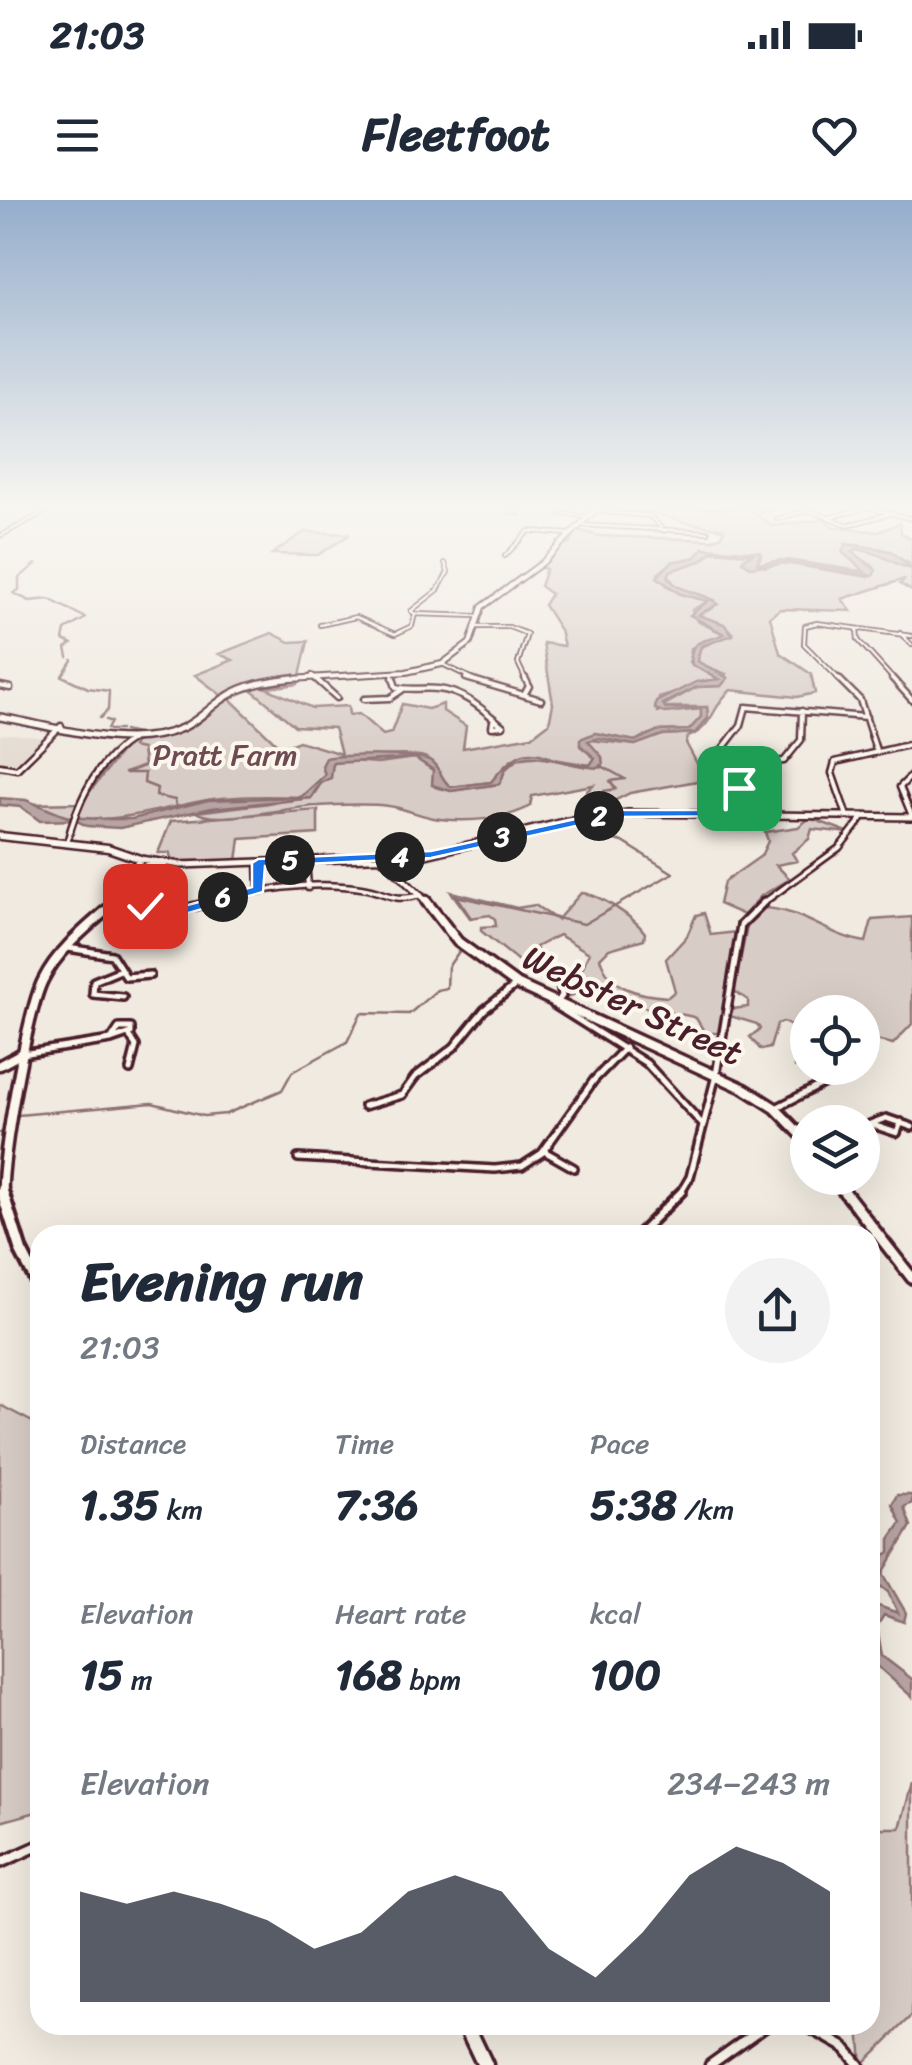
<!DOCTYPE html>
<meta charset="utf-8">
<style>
body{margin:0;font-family:Sriracha,sans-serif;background:#f2f2f3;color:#1f2937;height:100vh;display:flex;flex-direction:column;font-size:38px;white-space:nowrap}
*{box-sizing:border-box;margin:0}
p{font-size:32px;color:#747a83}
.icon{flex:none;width:55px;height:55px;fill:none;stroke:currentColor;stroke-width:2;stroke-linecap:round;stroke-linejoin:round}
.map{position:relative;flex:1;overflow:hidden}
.sheet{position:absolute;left:30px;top:1025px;width:850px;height:810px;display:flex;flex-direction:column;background:#fff;border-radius:30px;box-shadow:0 10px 40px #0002}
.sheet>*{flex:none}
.controls{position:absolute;left:790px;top:795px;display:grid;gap:20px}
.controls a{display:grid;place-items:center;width:90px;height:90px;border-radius:50%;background:#fff;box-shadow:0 10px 40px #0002;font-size:50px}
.pin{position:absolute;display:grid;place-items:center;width:85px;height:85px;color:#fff;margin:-42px;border-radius:20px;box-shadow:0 5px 15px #0006}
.km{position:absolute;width:50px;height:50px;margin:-25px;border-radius:50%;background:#222;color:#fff;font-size:28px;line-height:50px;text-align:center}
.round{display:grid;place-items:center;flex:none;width:105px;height:105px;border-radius:52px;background:#f2f2f3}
.summary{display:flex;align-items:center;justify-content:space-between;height:170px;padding:0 50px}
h1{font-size:55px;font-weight:700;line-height:75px}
.stats{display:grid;grid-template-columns:repeat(3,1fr);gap:15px;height:170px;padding:10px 50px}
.stats div{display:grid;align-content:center}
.stats b{font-size:42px;font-weight:700}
.stats small{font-size:28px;font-weight:400}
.stats p{font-size:28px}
.chart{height:280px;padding:20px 50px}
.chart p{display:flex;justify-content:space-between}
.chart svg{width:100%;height:180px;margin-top:10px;fill:#111827;opacity:.7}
.status{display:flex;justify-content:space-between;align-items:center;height:70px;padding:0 50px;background:#fff;direction:ltr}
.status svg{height:28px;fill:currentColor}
header{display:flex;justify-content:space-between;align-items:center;height:130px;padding:0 50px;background:#fff;font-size:45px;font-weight:700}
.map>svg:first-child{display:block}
.built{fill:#e4dbd2}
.green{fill:#d8ccc6;stroke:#917678;stroke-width:2.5}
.water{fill:#b8a4a2;stroke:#8c6f72;stroke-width:2.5}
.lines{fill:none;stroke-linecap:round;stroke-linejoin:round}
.stream{stroke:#8c6f72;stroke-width:2.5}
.street-far4-casing{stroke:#4a1f2b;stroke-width:6}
.street-far3-casing{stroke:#4a1f2b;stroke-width:9}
.street-far2-casing{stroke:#4a1f2b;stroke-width:12}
.street-far1-casing{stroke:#4a1f2b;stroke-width:14}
.street-casing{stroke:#4a1f2b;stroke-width:15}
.secondary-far3-casing{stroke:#4a1f2b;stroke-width:8}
.secondary-far2-casing{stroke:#4a1f2b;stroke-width:10}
.secondary-far1-casing{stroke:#4a1f2b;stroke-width:15}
.secondary-casing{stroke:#4a1f2b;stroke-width:16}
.primary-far3-casing{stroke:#4a1f2b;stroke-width:11}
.primary-far2-casing{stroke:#4a1f2b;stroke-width:15}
.primary-far1-casing{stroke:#4a1f2b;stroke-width:18}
.primary-casing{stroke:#4a1f2b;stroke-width:21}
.street-far4{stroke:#fbf7ec;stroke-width:2.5}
.street-far3{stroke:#fbf7ec;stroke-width:4}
.street-far2{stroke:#fbf7ec;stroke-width:5}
.street-far1{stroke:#fbf7ec;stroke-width:6}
.street{stroke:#fbf7ec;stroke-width:8}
.secondary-far3{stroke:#fbf7ec;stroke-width:4}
.secondary-far2{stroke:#fbf7ec;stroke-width:5}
.secondary-far1{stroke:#fbf7ec;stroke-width:8}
.secondary{stroke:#fbf7ec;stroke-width:9}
.primary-far3{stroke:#fbf7ec;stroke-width:6}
.primary-far2{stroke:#fbf7ec;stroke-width:8}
.primary-far1{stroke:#fbf7ec;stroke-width:10}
.primary{stroke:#fbf7ec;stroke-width:14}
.route{fill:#1a73e8;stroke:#fff;stroke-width:2.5}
.labels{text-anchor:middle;stroke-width:8;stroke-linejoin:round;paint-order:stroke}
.far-park-label{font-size:30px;fill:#6e4a52;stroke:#fbf7ec}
.street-label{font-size:35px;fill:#4a1f2b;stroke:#fbf7ec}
</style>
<div class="status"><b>21:03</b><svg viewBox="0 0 49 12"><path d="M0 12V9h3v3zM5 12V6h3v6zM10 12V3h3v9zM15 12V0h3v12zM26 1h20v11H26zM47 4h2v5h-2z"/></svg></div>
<header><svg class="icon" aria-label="menu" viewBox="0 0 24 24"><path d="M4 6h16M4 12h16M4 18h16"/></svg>Fleetfoot<svg class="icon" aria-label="heart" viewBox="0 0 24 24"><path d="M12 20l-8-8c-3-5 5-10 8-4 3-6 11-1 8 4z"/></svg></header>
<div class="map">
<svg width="912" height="1865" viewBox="0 0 912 1865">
<rect width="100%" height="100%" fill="#f0eae0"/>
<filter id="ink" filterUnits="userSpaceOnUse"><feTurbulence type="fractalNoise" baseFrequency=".01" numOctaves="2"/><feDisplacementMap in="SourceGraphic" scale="20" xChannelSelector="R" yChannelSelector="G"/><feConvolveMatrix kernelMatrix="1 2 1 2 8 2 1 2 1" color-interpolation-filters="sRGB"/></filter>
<g filter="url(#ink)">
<path class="built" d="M12 534 45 538 17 567 10 566 0 575V535Z"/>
<path class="green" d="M639 308H748L772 326 825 319 833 327 879 332 900 323 901 333 912 339V365L883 349 846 344 866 372 787 360 757 364 762 354 703 348 697 357 672 362 658 374C670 394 687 396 708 401L692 410 697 421 724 434 691 448 690 462 719 480 659 498 658 512 701 509V517L689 530 657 531 635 541 595 533 581 539 580 546 595 558 590 565 523 554 491 582 451 587C439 579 437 562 424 557 416 553 335 557 326 561L325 575 309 595 301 597C275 596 232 596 208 600 148 610 90 635 33 604L81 603 127 544 186 529 228 497 281 548 299 541 341 554 334 528 295 526 252 490 221 495 195 475 233 460 219 454 272 433 290 442 308 441 298 484 266 488 312 508 348 506 349 515 359 514 383 535 391 533 402 504 428 509 443 504V511L466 526 463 548 532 536 549 523 553 504 543 443 564 446 560 430 544 405 551 394 540 386 546 369 536 367 549 356 557 342 570 344 577 330 600 336 712 340 722 336 724 329 683 322Z
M304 332 348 334 349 335 318 355 272 354Z
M857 349 884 353 912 369V391L900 384 905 379 842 399 851 411 780 409 770 417 780 453 811 474 815 493 797 497 731 490C713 503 714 528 688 537L686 543 702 573 697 581 630 593 596 610 576 612V602L593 585 532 596 530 606C507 620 466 622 440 619 422 617 405 608 388 606 366 603 340 605 318 606 291 606 216 626 196 612L311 598C320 587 329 568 337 560L378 563 415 558 433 570 435 587 451 591 499 584C504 578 502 571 509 565 534 542 574 571 602 567V557L588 543 591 540 635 545 662 535 695 533 708 518 707 507H661L697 487 721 486 726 474 698 463 699 448 733 433 721 423 698 415 713 408 715 400 678 389 667 374 676 366 701 361 713 351 752 354 744 358 764 367 784 363 869 377 874 367 852 352Z
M318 610V634L240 639 237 661H171L170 653H158L171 621Z
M810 618 850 633 812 629 809 639 792 653 797 661 776 665 790 679 761 696 744 715 719 704 724 682 761 656 768 641 765 632 798 627Z
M451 692 517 708 535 705 557 720 581 693C598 693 635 718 645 733L644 739 609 749 600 758C610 790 639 795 668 797L675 791 666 759 687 736 696 715 704 713 711 735 737 732 721 833H705L696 818C679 812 664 814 647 808 631 803 617 790 601 787L591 797 580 792 568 797 566 773 582 769 589 753 559 735 536 747 542 762 523 765 481 731V727L496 726 495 719 490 715 470 718Z
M761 708C801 708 829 737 866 742L872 720 912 717V824L893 844 863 837 862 812H808L805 866 795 867 793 827 783 822 777 824 770 848 761 850 750 837 760 829 757 824 730 816 733 809 748 807V800L734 791 749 717Z
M0 1205 40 1226V1611L0 1622Z
M912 1583V1816L862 1865 859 1825H870V1628H900Z"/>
<path class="water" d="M846 344 891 351 912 369C890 364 884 353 857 349L852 352 876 370 873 376 784 363 750 367 742 361 752 354 712 351 701 361 670 371 668 378C683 395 702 390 718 404L698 415 724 424 733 435 701 446 697 461 728 478 721 486 697 487 663 504 666 509 707 507 708 518 695 533 662 535 635 545 600 538 588 541 602 557 603 567C573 571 532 544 509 565 502 571 504 578 499 584L451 591 432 585 433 570 415 558 333 563 331 578 320 583 311 598 212 608 120 628 87 626 75 620 40 621 21 607 0 605V598L26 600 67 617 100 619H132L208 600 301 597 325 575 322 566 326 558C342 555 421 553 431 561 441 569 441 580 451 587L491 582C532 528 541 566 590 565L595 558 580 545V539L595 533 635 541 657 531 689 530 701 517V509L665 513 655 509 656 502 696 482 719 479 692 465C687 437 706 443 724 434L690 415 708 401 680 394 657 377 672 362 696 357 703 348 760 352 757 364 782 360 865 372 842 352Z
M897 1295H912V1303L904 1307 911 1326 883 1373 906 1413 904 1422 884 1415 877 1426 882 1456 912 1479V1497L875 1464 870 1403 898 1413 888 1392 870 1378V1364L890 1352V1339L901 1323 892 1304Z"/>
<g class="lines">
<path class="stream" d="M36 364 19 378V390L13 393 30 401 49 399 86 418 65 430 63 440 72 444 66 448 68 457
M72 460 62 476 88 488 109 491 108 510 100 518
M106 520 111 522 107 529
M109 530H120
M124 531 136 534
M135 540 132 547 142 549 144 566 125 573H145L144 583 157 588 156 596 175 600 176 608
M588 613 581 606H595L605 597 604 591 616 589 610 581 625 579 600 565
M471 718 456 696 584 724 673 673 623 642 604 637 591 621
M15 929 18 915 152 903 204 916 226 914 282 890 292 872 347 842 361 813 409 814 437 790 447 788 448 767 460 750
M0 933 5 931"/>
<g class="street-far4-casing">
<path id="street-far4" d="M803 308 848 325 889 314
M871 308 912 319
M516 309 519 313 510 312Z
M516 309 521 308
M595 311 650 316 664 331
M760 311 771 308
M559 313 589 317
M830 317 867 308
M777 319 808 310
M580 325 708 332
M0 336 52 308
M505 356 529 331 568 334
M415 414 411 411 438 390 448 372 445 363
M320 425 356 417 395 434 412 426 415 414 477 416
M475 427H509L527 434 518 463 526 480
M857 429 858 440 894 480
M900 433 912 445
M442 464 475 480
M392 473 394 480
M312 475 318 480
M840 480 804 444 805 426 817 423 912 436"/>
</g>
<g class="street-far3-casing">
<path id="street-far3" d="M315 478 337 498
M393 478 396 487C411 491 423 487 438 489 465 492 483 510 503 526L492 527 493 521
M466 478 541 500
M838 478 860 500 876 550
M892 478 912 500
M0 486 10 488
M524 495 529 486 525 478
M364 499 390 498 402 490
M0 566 17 569 61 526
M721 567 784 561 801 540 802 511
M912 575 900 587 912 616
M757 614C753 596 731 572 721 551L741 525 746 507 866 517
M847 616 832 573 835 562 912 544
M67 643C77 602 96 562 132 539
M306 658 308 688
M258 663 259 689
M121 697 143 703
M206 703C254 690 310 680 361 688 389 692 390 703 421 695
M763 703 839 648 864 616"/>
</g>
<g class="street-far2-casing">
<path id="street-far2" d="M134 701 173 712 215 701
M68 748 112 755 126 777 150 775
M118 771 94 781 93 794 123 797
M559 776 562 796 554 805 646 863 703 925
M119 828H131V833L111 840Z
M129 835 136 846 130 870
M22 854 111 840
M859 871 862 862
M364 906 402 895 415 877 454 847 484 810 517 784
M776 908 838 876 859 871
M873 925 897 933 901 922
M862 927 886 918 912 927
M544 951 574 968
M298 958 495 969 522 966 542 953 594 880 625 848
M680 994 690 977 716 875 741 725 765 701"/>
</g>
<g class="street-far1-casing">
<path id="street-far1" d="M638 1035 682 991"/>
</g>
<g class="street-casing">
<path id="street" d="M0 1663 40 1645
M805 1825 844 1847 859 1865
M710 1865 766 1825"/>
</g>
<g class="secondary-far3-casing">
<path id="secondary-far3" d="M274 480 406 472 442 464 470 443 482 407 542 363 597 308"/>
</g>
<g class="secondary-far2-casing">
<path id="secondary-far2" d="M0 517C54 526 129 552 182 528 198 521 211 506 226 497 246 484 269 481 292 478
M381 658 428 703
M140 659 181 665 422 656 568 621 628 613 912 617"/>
</g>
<g class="secondary-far1-casing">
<path id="secondary-far1" d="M426 701 458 742 516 784 745 889 775 908 808 942
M0 865 22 853
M834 978 845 994"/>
</g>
<g class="secondary-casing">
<path id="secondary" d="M844 991 912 1078"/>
</g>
<g class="primary-far3-casing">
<path id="primary-far3" d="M0 636 108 648 140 659
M137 672 146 666 164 665
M114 703 140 659"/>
</g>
<g class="primary-far2-casing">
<path id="primary-far2" d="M3 994C0 965 28 809 43 780 58 749 91 724 117 701"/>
</g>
<g class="primary-far1-casing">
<path id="primary-far1" d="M2 991 21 1051 40 1088"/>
</g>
<g class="primary-casing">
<path id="primary" d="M466 1825 485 1865"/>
</g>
<use href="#street-far4" class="street-far4"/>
<use href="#street-far3" class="street-far3"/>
<use href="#street-far2" class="street-far2"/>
<use href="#street-far1" class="street-far1"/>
<use href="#street" class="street"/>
<use href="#secondary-far3" class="secondary-far3"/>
<use href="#secondary-far2" class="secondary-far2"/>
<use href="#secondary-far1" class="secondary-far1"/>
<use href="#secondary" class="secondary"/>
<use href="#primary-far3" class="primary-far3"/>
<use href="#primary-far2" class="primary-far2"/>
<use href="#primary-far1" class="primary-far1"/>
<use href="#primary" class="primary"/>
</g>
</g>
<linearGradient id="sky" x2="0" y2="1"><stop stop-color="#95aecc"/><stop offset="0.54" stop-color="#f8f6f1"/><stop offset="1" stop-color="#f8f6f1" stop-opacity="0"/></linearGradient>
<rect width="912" height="569" fill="url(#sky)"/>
<path class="route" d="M735 585C752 584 763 602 761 616L616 617 431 658 265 666 263 692 181 715 139 706 145 702 181 707 252 687V663L258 659 431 651 616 610H750Z"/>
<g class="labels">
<g class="far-park-label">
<text x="225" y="565">Pratt Farm</text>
</g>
<g class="street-label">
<text transform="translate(633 805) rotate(25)" y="12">Webster Street</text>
</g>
</g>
</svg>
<div class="controls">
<a><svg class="icon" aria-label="locate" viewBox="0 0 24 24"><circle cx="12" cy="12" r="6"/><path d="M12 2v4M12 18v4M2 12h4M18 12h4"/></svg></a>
<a><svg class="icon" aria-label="layers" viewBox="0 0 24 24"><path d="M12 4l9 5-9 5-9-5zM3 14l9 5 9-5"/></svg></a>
</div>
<div class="pin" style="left:739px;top:588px;background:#1e9e55"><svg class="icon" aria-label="arrive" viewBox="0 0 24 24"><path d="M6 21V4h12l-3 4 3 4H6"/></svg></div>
<div class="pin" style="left:145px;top:706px;background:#d93025"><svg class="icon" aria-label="check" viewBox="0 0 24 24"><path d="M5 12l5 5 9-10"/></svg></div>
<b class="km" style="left:599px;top:616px">2</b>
<b class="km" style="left:502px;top:637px">3</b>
<b class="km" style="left:400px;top:657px">4</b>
<b class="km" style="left:290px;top:660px">5</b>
<b class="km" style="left:223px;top:697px">6</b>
<section class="sheet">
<div class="summary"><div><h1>Evening run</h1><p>21:03</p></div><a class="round"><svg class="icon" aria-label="share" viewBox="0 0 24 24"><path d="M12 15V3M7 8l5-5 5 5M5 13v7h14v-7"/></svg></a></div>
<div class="stats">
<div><p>Distance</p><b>1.35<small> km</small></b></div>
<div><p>Time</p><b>7:36</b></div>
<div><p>Pace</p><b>5:38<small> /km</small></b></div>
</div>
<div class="stats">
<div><p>Elevation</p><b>15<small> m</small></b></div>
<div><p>Heart rate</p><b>168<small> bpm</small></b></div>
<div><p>kcal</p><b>100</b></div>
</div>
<div class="chart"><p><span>Elevation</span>234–243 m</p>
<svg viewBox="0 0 160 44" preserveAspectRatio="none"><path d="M0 44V17L10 20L20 17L30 20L40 24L50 31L60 27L70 17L80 13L90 17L100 31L110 38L120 27L130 13L140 6L150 10L160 17V44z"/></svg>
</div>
</section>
</div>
